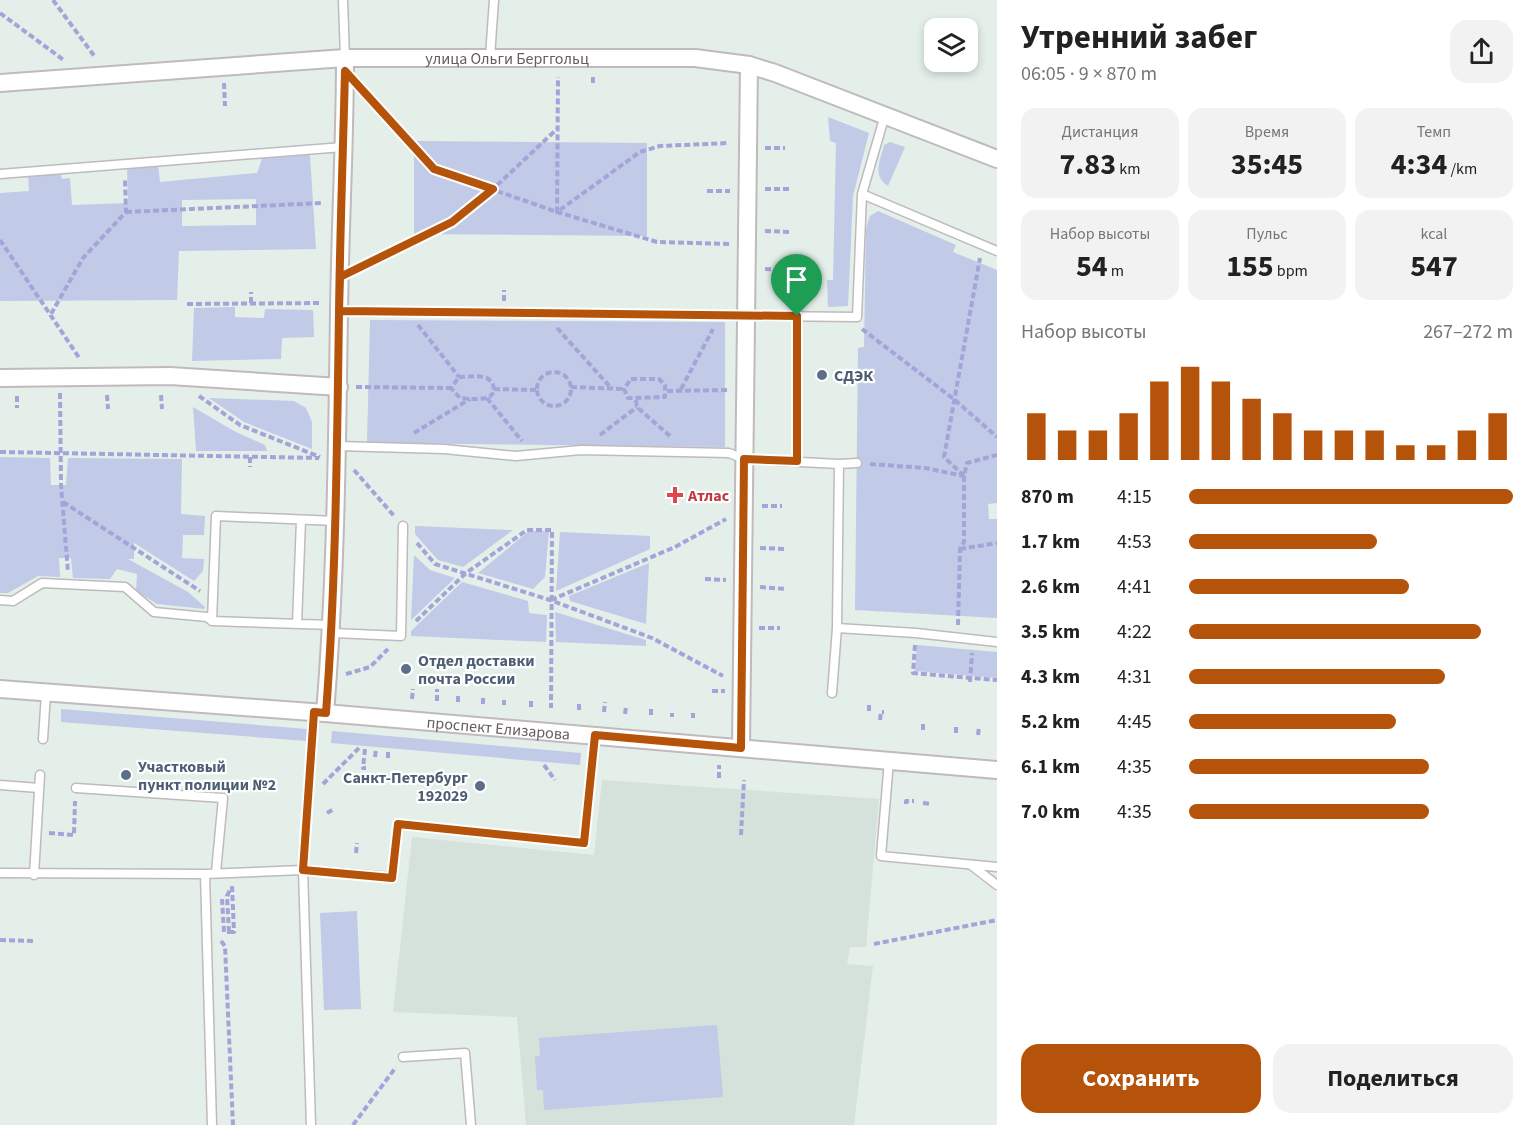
<!DOCTYPE html>
<html lang="ru">
<meta charset="utf-8">
<style>
body{margin:0;font-family:"Source Sans 3",sans-serif;background:#f2f2f2;color:#222;height:100vh;display:flex;flex-direction:column;font-size:22px;white-space:nowrap}
*{box-sizing:border-box;margin:0}
p{font-size:20px;color:#767676}
.icon{flex:none;width:33px;height:33px;fill:none;stroke:currentColor;stroke-width:2;stroke-linecap:round;stroke-linejoin:round}
.map{position:relative;flex:1;overflow:hidden}
.details{display:flex;flex-direction:column;background:#fff;width:540px}
.details>*{flex:none}
.tools{position:absolute;left:924px;top:18px;display:grid;gap:12px}
.tools a{display:grid;place-items:center;width:54px;height:54px;border-radius:12px;background:#fff;box-shadow:0 3px 9px #0003;font-size:30px}
.pin{position:absolute;display:grid;place-items:center;width:51px;height:51px;color:#fff;margin:-62px -26px;border-radius:50% 50% 50% 0;rotate:-45deg;box-shadow:0 0 6px #0007}
.pin .icon{rotate:45deg}
.round{display:grid;place-items:center;flex:none;width:63px;height:63px;border-radius:18px;background:#f2f2f2}
.summary{display:flex;align-items:center;justify-content:space-between;height:102px;padding:0 24px}
h1{font-size:33px;font-weight:700;line-height:45px}
.figures{display:grid;grid-template-columns:repeat(3,1fr);gap:9px;height:102px;padding:6px 24px}
.figures div{display:grid;align-content:center;border-radius:15px;background:#f2f2f2;text-align:center}
.figures b{font-size:30px;font-weight:700}
.figures small{font-size:16px;font-weight:400}
.figures p{font-size:16px}
.chart{height:168px;padding:12px 24px}
.chart p{display:flex;justify-content:space-between}
.chart svg{width:100%;height:108px;margin-top:6px;stroke:#b45309;stroke-width:6}
.cta{display:flex;gap:12px;margin-top:auto;padding:12px 24px}
.cta a{flex:1;height:69px;border-radius:18px;background:#b45309;color:#fff;font-size:24px;font-weight:700;line-height:69px;text-align:center}
.cta a+a{background:#f2f2f2;color:#222}
ul{padding:0 24px;list-style:none;font-size:20px}
li{display:grid;grid-template-columns:96px 72px 1fr;align-items:center;height:45px}
li i{height:15px;border-radius:8px;background:#b45309}
main{display:flex;flex:1;min-height:0}
.map>svg:first-child{display:block}
.education{fill:#d5e1db}
.green{fill:#c1cae6;fill-rule:evenodd}
.lines{fill:none;stroke-linecap:round;stroke-linejoin:round}
.service-casing{stroke:#c0b9bd;stroke-width:11}
.minor-casing{stroke:#c0b9bd;stroke-width:20}
.path{stroke:#a5a4d8;stroke-width:4;stroke-dasharray:6 3;stroke-linecap:butt}
.service{stroke:#fff;stroke-width:8}
.minor{stroke:#fff;stroke-width:16}
.route-casing{stroke:#fff;stroke-width:12}
.route{stroke:#b45309;stroke-width:8}
.service-dot{fill:#5c6f8a;stroke:#fff;stroke-width:2}
.health-dot{fill:#e0444e;stroke:#fff;stroke-width:2}
.labels{text-anchor:middle;stroke-width:4.5;stroke-linejoin:round;paint-order:stroke}
.street-label{font-size:16px;fill:#655c62;stroke:#fff}
.service-label{font-size:16px;font-weight:bold;fill:#4e5e75;stroke:#fff;text-anchor:start}
.health-label{font-size:16px;font-weight:bold;fill:#be3a42;stroke:#fff;text-anchor:start}
</style>
<main>
<div class="map">
<svg width="997" height="1125" viewBox="0 0 997 1125">
<rect width="100%" height="100%" fill="#e4efea"/>
<path class="education" d="M602 780 879 799 866 947H850L847 964 873 966 854 1125H526L517 1017 393 1012 412 837 594 855Z"/>
<path class="green" d="M828 117 869 133 853 196 848 306 828 307 827 280H833L836 143 830 141Z
M414 141 647 143V236L414 234Z
M890 142 905 147 888 186C872 175 880 162 884 145Z
M310 155 316 249 179 251 177 300 0 301V193L29 191 28 174 60 173 62 179 70 178 72 205 128 203 127 168 158 165 160 182 257 173 263 156ZM256 199V225L182 226V200Z
M878 211 956 245 953 252 997 270V503L988 504 989 519H997V618L855 610 858 348 864 347 866 228 870 216Z
M235 307V317L264 318 265 309 313 310 314 337 282 338 281 359 192 361 194 308Z
M370 320 725 322V447L367 443Z
M209 398 294 401 306 408 312 422V449L244 422Z
M193 407 234 431 265 445 267 451H196Z
M0 457 50 458 51 485H66L68 458 182 459 181 514 205 516 204 535H183L182 558 204 559 203 571 194 581 134 543V559H128L188 592 205 607 204 609 157 604 136 591 137 574 117 569 110 579 73 578 71 558H59L60 577 38 576 8 593H0Z
M415 526 513 530 463 567 438 560 415 534Z
M529 531H549L545 577 533 589 478 573Z
M560 532 650 536V549L556 591Z
M414 555 430 570 455 578 411 620Z
M649 563 646 624 570 601 569 596Z
M462 582 528 601 529 613 547 615 546 642 411 636V631Z
M555 612 646 640V646L556 642Z
M917 645 997 652V678L915 671Z
M61 709 307 729 306 741 61 722Z
M332 731 581 753 580 765 331 743Z
M357 911 361 1009 324 1010 320 913Z
M717 1025 723 1097 544 1110 543 1090H537L535 1056H540L539 1038Z"/>
<g class="lines">
<g class="service-casing">
<path id="service" d="M343 0 345 58
M490 57 494 0
M0 174 343 147
M862 194 997 251
M339 311 857 317 862 194 885 115
M338 446 444 449 516 456 581 450 729 453 744 459 839 464 837 628 916 633 997 642
M797 461V316
M839 464 857 463
M0 600 13 601 42 583 125 587 154 612 207 617 212 621 332 625
M212 621 216 516 336 521
M297 624 301 520
M333 633 401 636 403 526
M832 693 837 628
M314 712 303 870 392 877 398 824 584 843 595 735
M43 739 46 693
M889 761 881 856 997 867
M0 785 39 788
M76 788 223 798 216 872
M971 865 997 885
M0 873 205 874 303 870 311 1125
M205 874 212 1125
M34 875 40 775
M403 1057 465 1053 471 1125"/>
</g>
<g class="minor-casing">
<g id="minor">
<path id="s1" d="M0 83 345 58H695L749 65 775 73 997 159"/>
<path d="M0 378 170 376 339 387"/>
<path id="s2" d="M0 689 325 713 997 770"/>
<path d="M325 713C336 579 337 447 339 313 340 228 345 143 345 58"/>
<path d="M741 748 749 65"/>
</g>
</g>
<path class="path" d="M53 0 95 57
M0 13 65 61
M224 83 225 106
M593 83V74
M364 92 434 169 557 212 558 77
M765 148H785
M765 189H792
M707 191H730
M126 212 323 203
M765 231 791 232
M0 240 80 359
M729 244 657 242 557 212 640 152 660 146 729 143
M359 268 452 222 493 189 557 129
M765 269 785 270
M504 301V290
M251 303V292
M187 304 321 303
M51 314 83 258 126 212 125 178
M418 325 459 377
M557 328 612 389
M862 329 955 400 997 437
M537 389a17 17 0 1 1 34 0a17 17 0 1 1-34 0Z
M459 377C467 377 480 375 487 378 490 380 492 382 493 385 499 403 470 399 460 398L451 388Z
M631 379H659L665 385V397L628 398 624 389Z
M356 387 451 388
M571 387 624 389
M494 389 536 390
M681 389 713 329
M667 391 729 390
M60 393 61 485 68 572
M107 395 108 409
M161 395 162 409
M17 396V408
M199 396 240 425 320 457
M487 398 522 441
M636 400 637 407 671 437
M414 433 470 399
M600 435 637 407
M0 452 319 458
M250 457V467
M870 464 925 468 964 476
M354 470 395 517
M964 476 944 457 980 258
M63 502 200 591
M762 506H782
M417 543 435 564 550 600 652 638 723 676
M760 548 787 549
M960 549 997 543
M705 579 726 580
M760 587 786 589
M551 600 675 547 726 519
M416 621 466 573 527 530H552L551 708
M958 625 960 549 964 542V476L967 463 997 455
M759 628H780
M915 645 913 673 997 680
M346 674 370 667 388 649
M970 682 972 653
M712 691H725
M412 699 413 689
M437 701V689
M458 702V694
M483 704V695
M504 705V700
M531 707V701
M579 710V701
M869 711V705
M604 712 605 702
M625 714 626 707
M651 715V707
M672 717V713
M693 718V713
M880 720 881 712H884
M923 730V722
M956 733V725
M978 735 979 727
M365 749 363 768H366
M375 757 376 750
M388 758V751
M544 765 555 780
M719 778V765
M323 784 359 748
M923 803 931 804
M906 804V801H914
M327 813 334 809
M49 833 74 835 75 801
M741 835 744 780
M356 853 357 843
M222 899 224 932H229
M229 932H234L232 886
M229 932 227 896 231 888
M0 940 33 941
M221 941 225 946 233 1125
M874 944 997 920
M353 1125 396 1067"/>
<use href="#service" class="service"/>
<use href="#minor" class="minor"/>
</g>
<g class="lines">
<g class="route-casing">
<path id="route" d="M797 316 339 311 340 277 452 222 493 189 434 169 345 71C343 152 340 232 339 313 337 446 336 579 326 713L314 712 303 870 392 878 398 824 584 843 595 735 741 748 744 459 797 461V316"/>
</g>
<use href="#route" class="route"/>
</g>
<g class="service-dot">
<circle cx="822" cy="375" r="6"/>
<circle cx="406" cy="669" r="6"/>
<circle cx="126" cy="775" r="6"/>
<circle cx="480" cy="786" r="6"/>
</g>
<path class="health-dot" d="M672 486h6v6h6v6h-6v6h-6v-6h-6v-6h6z"/>
<g class="labels">
<g class="street-label">
<text dy="6" stroke="none"><textPath href="#s1" startOffset="508">улица Ольги Берггольц</textPath></text>
<text dy="6" stroke="none"><textPath href="#s2" startOffset="500">проспект Елизарова</textPath></text>
</g>
<g class="service-label">
<text x="834" y="381">СДЭК</text>
<text x="418" y="666">Отдел доставки<tspan x="418" dy="18">почта России</tspan></text>
<text x="138" y="772">Участковый<tspan x="138" dy="18">пункт полиции №2</tspan></text>
<text x="468" y="783" text-anchor="end">Санкт-Петербург<tspan x="468" dy="18">192029</tspan></text>
</g>
<g class="health-label">
<text x="688" y="501">Атлас</text>
</g>
</g>
</svg>
<div class="tools">
<a><svg class="icon" aria-label="layers" viewBox="0 0 24 24"><path d="M12 4l9 5-9 5-9-5zM3 14l9 5 9-5"/></svg></a>
</div>
<div class="pin" style="left:797px;top:316px;background:#1e9e55"><svg class="icon" aria-label="arrive" viewBox="0 0 24 24"><path d="M6 21V4h12l-3 4 3 4H6"/></svg></div>
</div>
<section class="details">
<div class="summary"><div><h1>Утренний забег</h1><p>06:05 · 9 × 870 m</p></div><a class="round"><svg class="icon" aria-label="share" viewBox="0 0 24 24"><path d="M12 15V3M7 8l5-5 5 5M5 13v7h14v-7"/></svg></a></div>
<div class="figures">
<div><p>Дистанция</p><b>7.83<small> km</small></b></div>
<div><p>Время</p><b>35:45</b></div>
<div><p>Темп</p><b>4:34<small> /km</small></b></div>
</div>
<div class="figures">
<div><p>Набор высоты</p><b>54<small> m</small></b></div>
<div><p>Пульс</p><b>155<small> bpm</small></b></div>
<div><p>kcal</p><b>547</b></div>
</div>
<div class="chart"><p><span>Набор высоты</span>267–272 m</p>
<svg viewBox="0 0 160 44" preserveAspectRatio="none"><path d="M5 44V25M15 44V32M25 44V32M35 44V25M45 44V12M55 44V6M65 44V12M75 44V19M85 44V25M95 44V32M105 44V32M115 44V32M125 44V38M135 44V38M145 44V32M155 44V25"/></svg>
</div>
<ul>
<li><b>870 m</b>4:15<i style="width:100%"></i></li>
<li><b>1.7 km</b>4:53<i style="width:58%"></i></li>
<li><b>2.6 km</b>4:41<i style="width:68%"></i></li>
<li><b>3.5 km</b>4:22<i style="width:90%"></i></li>
<li><b>4.3 km</b>4:31<i style="width:79%"></i></li>
<li><b>5.2 km</b>4:45<i style="width:64%"></i></li>
<li><b>6.1 km</b>4:35<i style="width:74%"></i></li>
<li><b>7.0 km</b>4:35<i style="width:74%"></i></li>
</ul>
<div class="cta"><a>Сохранить</a><a>Поделиться</a></div>
</section>
</main>
